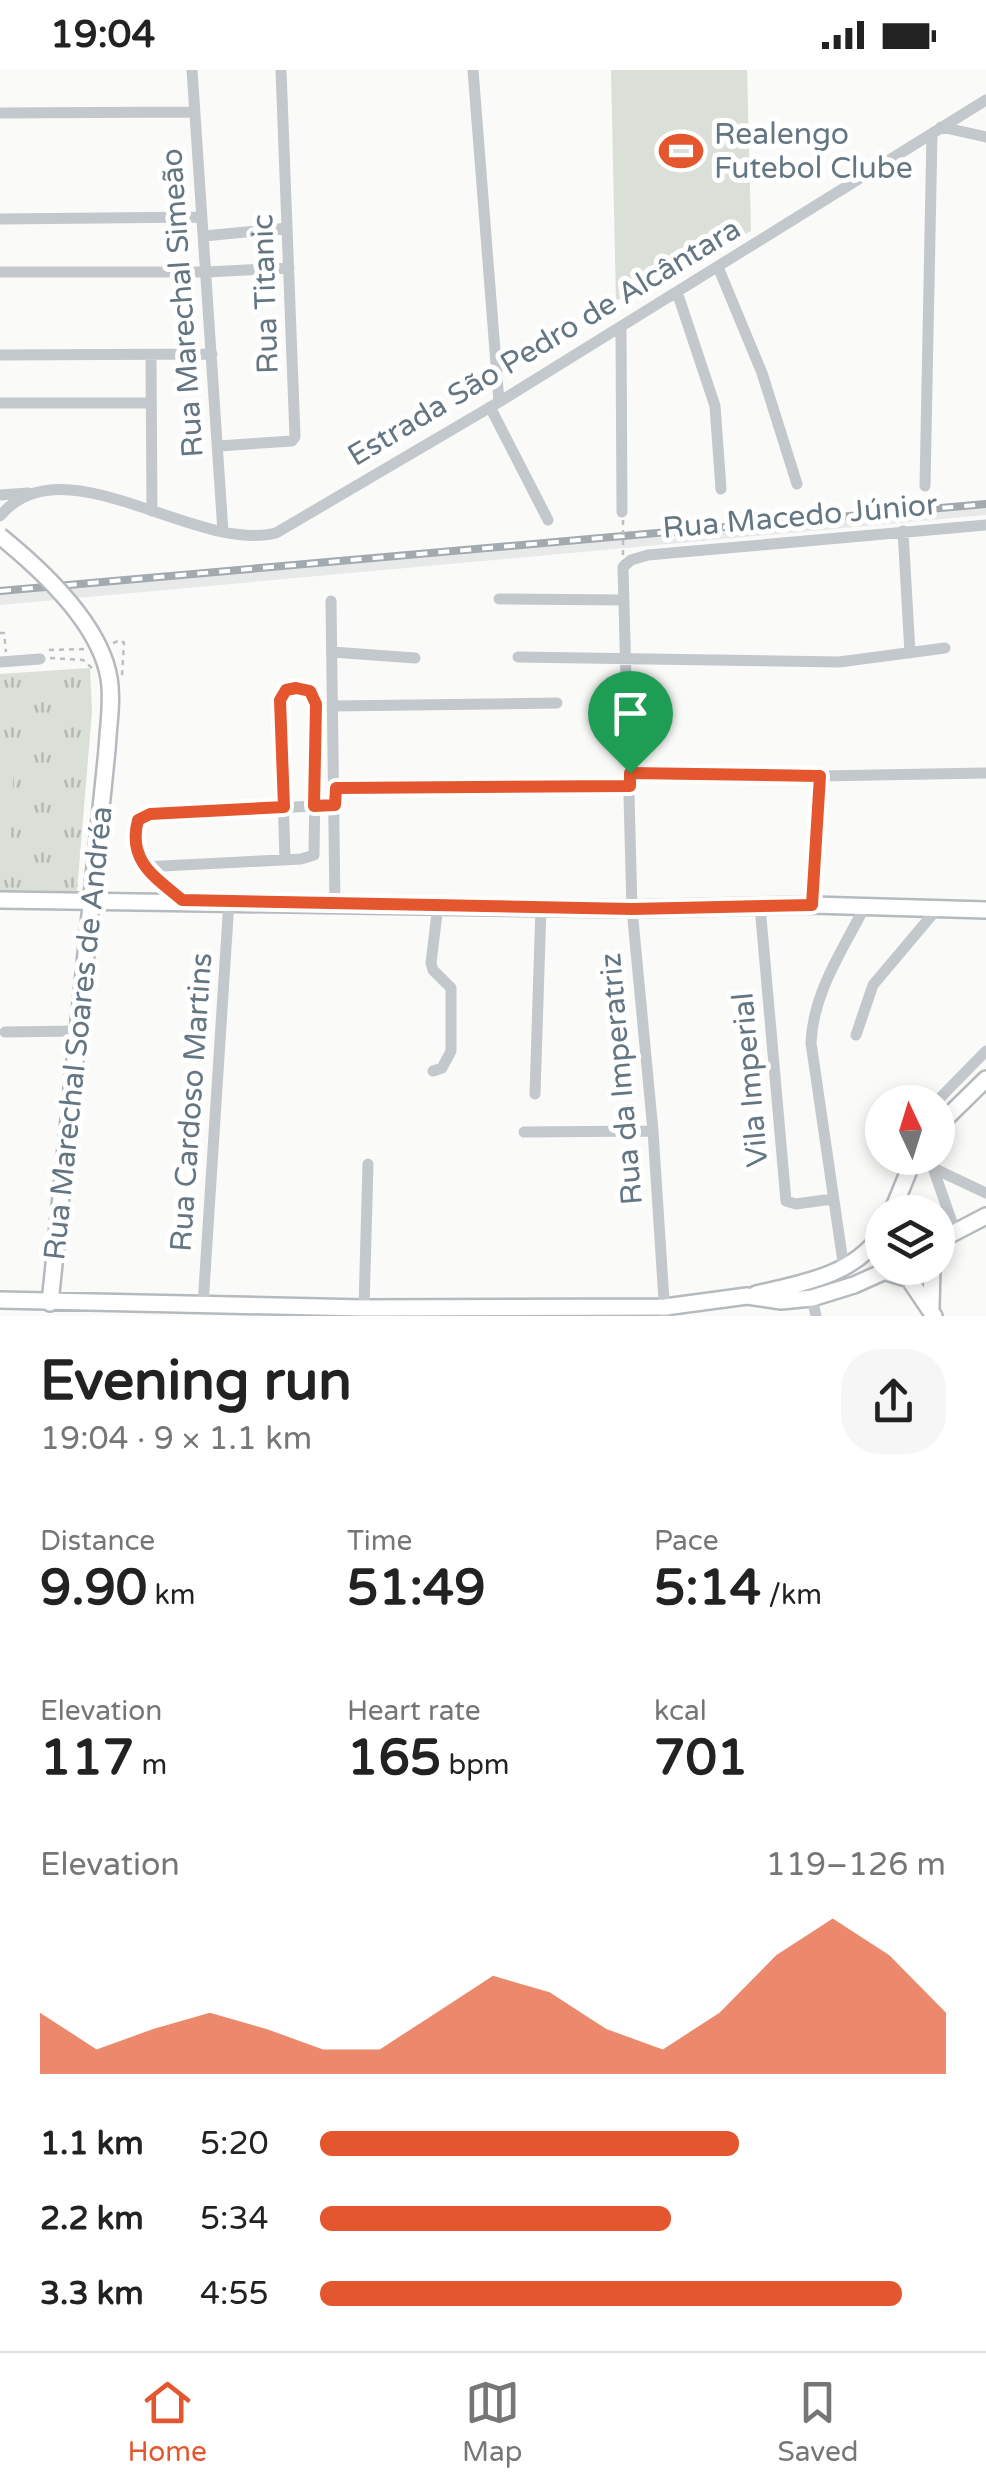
<!DOCTYPE html>
<meta charset="utf-8">
<style>
body{margin:0;font-family:"Varela Round",sans-serif;background:#f6f6f6;color:#222;height:100vh;display:flex;flex-direction:column;font-size:38px;white-space:nowrap}
*{box-sizing:border-box;margin:0}
p{font-size:32px;color:#767676}
.icon{flex:none;width:55px;height:55px;fill:none;stroke:currentColor;stroke-width:2;stroke-linecap:round;stroke-linejoin:round}
.map{position:relative;height:1246px;overflow:hidden}
.panel{display:flex;flex-direction:column;background:#fff;flex:1}
.panel>*{flex:none}
.needle{width:65px;rotate:356deg}
.buttons{position:absolute;left:865px;top:1015px;display:grid;gap:20px}
.buttons a{display:grid;place-items:center;width:90px;height:90px;border-radius:50%;background:#fff;box-shadow:0 5px 15px #0003;font-size:50px}
.pin{position:absolute;display:grid;place-items:center;width:85px;height:85px;color:#fff;margin:-102px -42px;border-radius:50% 50% 50% 0;rotate:-45deg;box-shadow:0 0 10px #0007}
.pin .icon{rotate:45deg}
.round{display:grid;place-items:center;flex:none;width:105px;height:105px;border-radius:40px;background:#f6f6f6}
.headline{display:flex;align-items:center;justify-content:space-between;height:170px;padding:0 40px}
h1{font-size:55px;font-weight:700;line-height:75px}
.figures{display:grid;grid-template-columns:repeat(3,1fr);gap:15px;height:170px;padding:10px 40px}
.figures div{display:grid;align-content:center}
.figures b{font-size:50px;font-weight:700}
.figures small{font-size:28px;font-weight:400}
.figures p{font-size:28px}
.chart{height:280px;padding:20px 40px}
.chart p{display:flex;justify-content:space-between}
.chart svg{width:100%;height:180px;margin-top:10px;fill:#e4572e;opacity:.7}
ul{padding:0 40px;list-style:none;font-size:32px}
li{display:grid;grid-template-columns:160px 120px 1fr;align-items:center;height:75px}
li i{height:25px;border-radius:12px;background:#e4572e}
.status{display:flex;justify-content:space-between;align-items:center;height:70px;padding:0 50px;background:#fff;direction:ltr}
.status svg{height:28px;fill:currentColor}
.dock{display:flex;justify-content:space-around;align-items:center;height:140px;border-top:2px solid #e0e0e0;background:#fff;font-size:28px;color:#767676}
.dock a{display:grid;justify-items:center;gap:5px}
.dock .selected{color:#e4572e}
.map>svg:first-child{display:block}
.built{fill:#e8e9e9}
.grass{fill:url(#grass-tufts)}
.pitch{fill:#dadfd7}
.lines{fill:none;stroke-linecap:round;stroke-linejoin:round}
.major-casing{stroke:#b5babe;stroke-width:20}
.path{stroke:#bbbfc2;stroke-width:2.5;stroke-dasharray:5 5;stroke-linecap:butt}
.minor{stroke:#c3c8cc;stroke-width:11}
.major{stroke:#fff;stroke-width:15}
.rail-casing{stroke:#a2aab0;stroke-width:8}
.rail{stroke:#fff;stroke-width:4;stroke-dasharray:11;stroke-linecap:butt}
.major-bridge-casing{stroke:#b5babe;stroke-width:20;stroke-linecap:butt}
.path-bridge{stroke:#bbbfc2;stroke-width:2.5;stroke-dasharray:5 5;stroke-linecap:butt}
.major-bridge{stroke:#fff;stroke-width:15}
.route-casing{stroke:#fff;stroke-width:20}
.route{stroke:#e4572e;stroke-width:12}
.labels{text-anchor:middle;stroke-width:10;stroke-linejoin:round;paint-order:stroke}
.poi-label{font-size:30px;fill:#657683;stroke:#fff;text-anchor:start}
.street-label{font-size:30px;fill:#657683;stroke:#fff}
</style>
<div class="status"><b>19:04</b><svg viewBox="0 0 49 12"><path d="M0 12V9h3v3zM5 12V6h3v6zM10 12V3h3v9zM15 12V0h3v12zM26 1h20v11H26zM47 4h2v5h-2z"/></svg></div>
<div class="map">
<svg width="986" height="1246" viewBox="0 0 986 1246">
<defs>
<pattern id="grass-tufts" width="24" height="20" patternUnits="userSpaceOnUse" patternTransform="scale(2.5)"><rect width="24" height="20" fill="#dadfd7"/><path d="M3 7l-1-3M5 7V3M7 7l1-3M15 17l-1-3M17 17v-4M19 17l1-3" fill="none" stroke="#b4b9b4"/></pattern>
</defs>
<rect width="100%" height="100%" fill="#fafaf8"/>
<path class="built" d="M986 430V445L0 535V517Z"/>
<path class="grass" d="M90 598 92 641 77 821H0V604Z"/>
<path class="pitch" d="M611 0H747L751 161 616 231Z
M0 682 14 683 10 790H0Z"/>
<g class="lines">
<g class="major-casing">
<path id="major" d="M0 830 632 839 812 835 986 840
M938 1056 986 1009
M892 1142 914 1088
M938 1171 986 1146
M886 1202 909 1209 934 1246
M756 1224C803 1213 852 1206 882 1164
M0 1230 364 1238 665 1237 747 1226 781 1231 812 1228 854 1215 892 1198
M50 1233 107 680
M931 1237 932 1198"/>
</g>
<path class="path" d="M0 563H4L6 582
M113 573 121 570 124 573 122 606
M49 580 86 579
M50 588 83 590 93 599"/>
<path class="minor" d="M192 0 223 462
M473 0 499 332
M0 43 193 42
M941 57 986 67
M0 149 201 147
M204 166 287 158
M718 197 762 303 797 414
M0 202H207L289 198
M677 222 715 336 721 419
M621 257 622 442
M0 285 212 284
M151 285 152 441
M0 333H151
M490 337 548 450
M218 376 292 371 295 367 281 0
M925 416 932 64
M0 425 28 423
M0 446C63 370 197 484 276 463L499 332 986 30
M903 461 910 583
M499 529 623 530
M331 531 335 835
M332 582 415 588
M518 587 839 592 945 578
M0 592 40 589
M334 636 557 633
M630 703 820 706 986 703
M335 718 630 717
M143 797 301 789 314 785 316 634 310 621 285 620 280 630 285 789
M182 830C154 807 127 791 138 750L150 744 335 735
M812 835 820 706
M760 836 786 1131 796 1134 832 1129
M5 962 77 961
M856 965 873 915 937 839
M433 1001 442 998 451 981V918L433 900 431 893 438 835
M535 1024 541 837
M936 1032 986 981
M524 1062 653 1061
M925 1088 933 1098 955 1161
M933 1098 986 1123
M844 1199 811 973C813 922 843 880 865 836
M812 1228 816 1246
M203 1235 229 831
M364 1238 368 1094
M665 1246 653 1061 632 839 623 497 631 490 648 485 986 455"/>
<use href="#major" class="major"/>
<g class="rail-casing">
<path id="rail" d="M0 521 986 434"/>
</g>
<use href="#rail" class="rail"/>
<g class="major-bridge-casing">
<path id="major-bridge" d="M0 466C42 500 100 554 109 608 113 631 108 657 107 680"/>
</g>
<path class="path-bridge" d="M623 450V491"/>
<use href="#major-bridge" class="major-bridge"/>
</g>
<g class="lines">
<g class="route-casing">
<path id="route" d="M296 618 310 621 316 634 314 736 335 735 336 718 630 716V703L820 706 812 835 632 839 182 830C155 807 127 791 138 750L150 744 284 737 280 630 286 620Z"/>
</g>
<use href="#route" class="route"/>
</g>
<defs>
<g id="stadium-bare" transform="scale(3.45)"><path d="M0-5a6.5 5 0 1 0 0 10a6.5 5 0 1 0 0-10ZM-3.5-1.8h7v3.6h-7Z" fill="#e4572e" stroke="#fff" stroke-width="2.5" paint-order="stroke"/></g>
</defs>
<g fill-rule="evenodd">
<use href="#stadium-bare" x="681" y="81"/>
</g>
<g class="labels">
<g class="poi-label">
<text x="714" y="74">Realengo<tspan x="714" dy="34">Futebol Clube</tspan></text>
</g>
<g class="street-label">
<text transform="translate(265 224) rotate(-92)" y="10">Rua Titanic</text>
<text transform="translate(182 233) rotate(-94)" y="10">Rua Marechal Simeão</text>
<text transform="translate(544 272) rotate(-31)" y="10">Estrada São Pedro de Alcântara</text>
<text transform="translate(800 446) rotate(-5)" y="10">Rua Macedo Júnior</text>
<text transform="translate(78 963) rotate(-84)" y="10">Rua Marechal Soares de Andréa</text>
<text transform="translate(621 1009) rotate(-95)" y="10">Rua da Imperatriz</text>
<text transform="translate(750 1010) rotate(-95)" y="10">Vila Imperial</text>
<text transform="translate(191 1032) rotate(-86)" y="10">Rua Cardoso Martins</text>
</g>
</g>
</svg>
<div class="buttons">
<a><svg class="needle" viewBox="-14 -14 28 28"><path d="M0-13l5 13h-10z" fill="#e53935"/><path d="M0 13l5-13h-10z" fill="#767676"/></svg></a>
<a><svg class="icon" aria-label="layers" viewBox="0 0 24 24"><path d="M12 4l9 5-9 5-9-5zM3 14l9 5 9-5"/></svg></a>
</div>
<div class="pin" style="left:630px;top:703px;background:#1e9e55"><svg class="icon" aria-label="arrive" viewBox="0 0 24 24"><path d="M6 21V4h12l-3 4 3 4H6"/></svg></div>
</div>
<section class="panel">
<div class="headline"><div><h1>Evening run</h1><p>19:04 · 9 × 1.1 km</p></div><a class="round"><svg class="icon" aria-label="share" viewBox="0 0 24 24"><path d="M12 15V3M7 8l5-5 5 5M5 13v7h14v-7"/></svg></a></div>
<div class="figures">
<div><p>Distance</p><b>9.90<small> km</small></b></div>
<div><p>Time</p><b>51:49</b></div>
<div><p>Pace</p><b>5:14<small> /km</small></b></div>
</div>
<div class="figures">
<div><p>Elevation</p><b>117<small> m</small></b></div>
<div><p>Heart rate</p><b>165<small> bpm</small></b></div>
<div><p>kcal</p><b>701</b></div>
</div>
<div class="chart"><p><span>Elevation</span>119–126 m</p>
<svg viewBox="0 0 160 44" preserveAspectRatio="none"><path d="M0 44V29L10 38L20 33L30 29L40 33L50 38L60 38L70 29L80 20L90 24L100 33L110 38L120 29L130 15L140 6L150 15L160 29V44z"/></svg>
</div>
<ul>
<li><b>1.1 km</b>5:20<i style="width:67%"></i></li>
<li><b>2.2 km</b>5:34<i style="width:56%"></i></li>
<li><b>3.3 km</b>4:55<i style="width:93%"></i></li>
</ul>
</section>
<nav class="dock">
<a class="selected"><svg class="icon" aria-label="home" viewBox="0 0 24 24"><path d="M3 11l9-7 9 7M6 9v11h12V9"/></svg>Home</a>
<a><svg class="icon" aria-label="map" viewBox="0 0 24 24"><path d="M3 6l6-2 6 2 6-2v14l-6 2-6-2-6 2zM9 4v14M15 6v14"/></svg>Map</a>
<a><svg class="icon" aria-label="saved" viewBox="0 0 24 24"><path d="M7 4h10v16l-5-4-5 4z"/></svg>Saved</a>
</nav>
